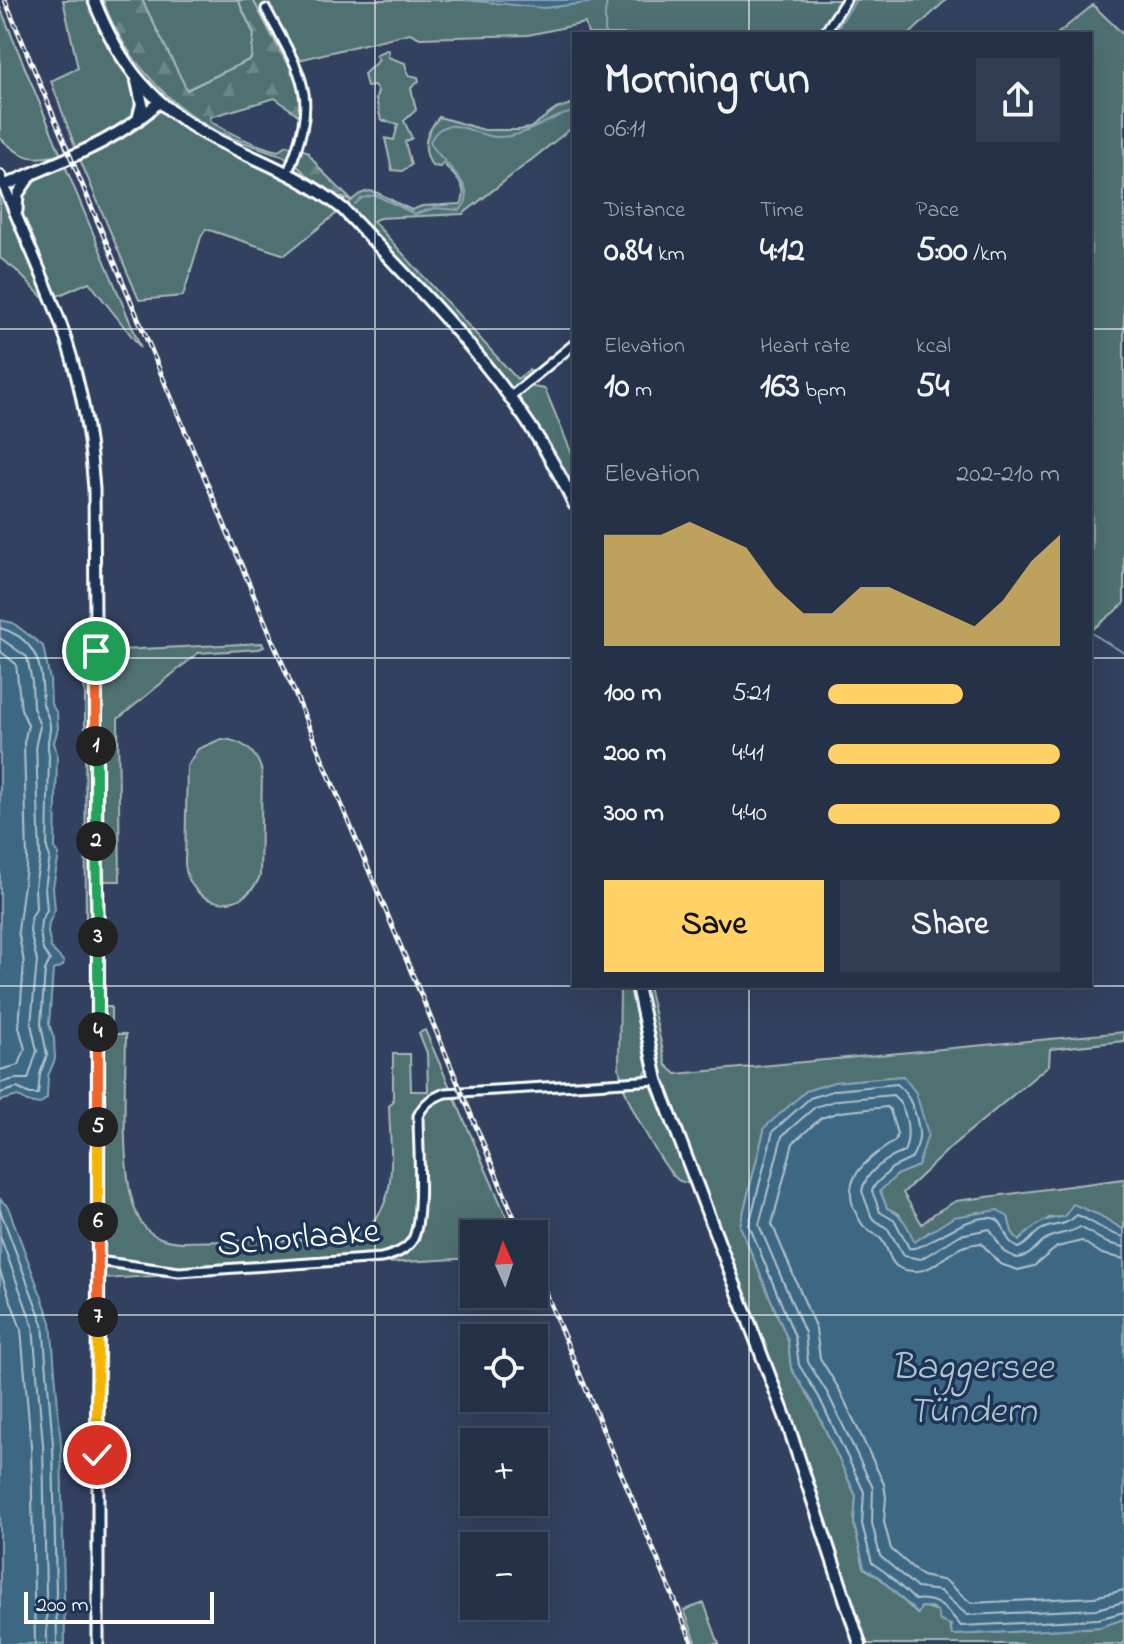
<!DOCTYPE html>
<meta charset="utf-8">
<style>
body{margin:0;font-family:"Indie Flower",sans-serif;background:#313d52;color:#f1f3f6;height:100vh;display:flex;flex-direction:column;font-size:30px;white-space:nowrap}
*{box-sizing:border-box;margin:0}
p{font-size:26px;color:#a3a9b4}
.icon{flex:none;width:44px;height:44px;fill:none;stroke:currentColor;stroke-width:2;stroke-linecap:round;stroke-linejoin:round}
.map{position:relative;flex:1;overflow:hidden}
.drawer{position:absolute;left:572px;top:32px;width:520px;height:956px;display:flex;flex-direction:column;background:#253147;border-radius:0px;box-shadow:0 8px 32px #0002,0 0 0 2px #424c60}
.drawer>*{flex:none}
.needle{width:52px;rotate:357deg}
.tools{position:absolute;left:460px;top:1220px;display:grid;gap:16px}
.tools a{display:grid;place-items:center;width:88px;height:88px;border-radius:0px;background:#253147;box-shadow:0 8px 32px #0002,0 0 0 2px #424c60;font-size:40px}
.scale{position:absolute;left:24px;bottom:20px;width:190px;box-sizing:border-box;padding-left:8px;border:4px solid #fff;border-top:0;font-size:22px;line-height:28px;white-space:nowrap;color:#fff;-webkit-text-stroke:6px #1d3557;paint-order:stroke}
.pin{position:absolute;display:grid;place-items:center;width:68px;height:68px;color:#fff;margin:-34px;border:4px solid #fff;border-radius:50%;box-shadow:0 2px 8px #0007}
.km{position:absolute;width:40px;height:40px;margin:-20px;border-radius:50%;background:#222;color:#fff;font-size:22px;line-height:40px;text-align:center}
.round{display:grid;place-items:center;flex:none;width:84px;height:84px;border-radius:0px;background:#313d52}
.summary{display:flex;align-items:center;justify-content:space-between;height:136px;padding:0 32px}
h1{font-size:44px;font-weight:800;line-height:60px}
.figures{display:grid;grid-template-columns:repeat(3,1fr);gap:12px;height:136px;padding:8px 32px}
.figures div{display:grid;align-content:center}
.figures b{font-size:34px;font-weight:800}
.figures small{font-size:22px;font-weight:400}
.figures p{font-size:22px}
.chart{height:224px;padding:16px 32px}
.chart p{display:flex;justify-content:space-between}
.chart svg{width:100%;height:144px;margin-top:8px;fill:#ffd166;opacity:.7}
.primary-button{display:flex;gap:16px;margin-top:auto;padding:16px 32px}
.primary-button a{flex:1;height:92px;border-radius:0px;background:#ffd166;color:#111;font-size:32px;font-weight:800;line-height:92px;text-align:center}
.primary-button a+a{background:#313d52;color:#f1f3f6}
ul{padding:0 32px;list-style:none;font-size:26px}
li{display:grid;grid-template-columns:128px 96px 1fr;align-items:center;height:60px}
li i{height:20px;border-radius:10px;background:#ffd166}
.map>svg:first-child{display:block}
.green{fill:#507171;stroke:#a8b8b8;stroke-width:2}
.forest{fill:url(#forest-firs);stroke:#a8b8b8;stroke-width:2}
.water{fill:#3d6883;stroke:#8ba4b5;stroke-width:2}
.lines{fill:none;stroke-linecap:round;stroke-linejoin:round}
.shore{stroke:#b1c3cd;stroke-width:2}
.stream{stroke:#8ba4b5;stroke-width:2}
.minor-casing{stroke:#fff;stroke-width:13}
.tertiary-casing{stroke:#fff;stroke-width:15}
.secondary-casing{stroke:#fff;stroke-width:16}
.minor{stroke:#1d3557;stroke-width:7}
.tertiary{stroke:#1d3557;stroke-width:9}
.secondary{stroke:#1d3557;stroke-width:10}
.rail-casing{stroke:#fff;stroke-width:5}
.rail{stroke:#1d3557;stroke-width:2;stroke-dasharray:6;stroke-linecap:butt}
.split-1-casing{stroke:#fff;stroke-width:16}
.split-2-casing{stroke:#fff;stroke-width:16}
.split-3-casing{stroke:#fff;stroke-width:16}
.split-4-casing{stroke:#fff;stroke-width:16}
.split-5-casing{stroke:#fff;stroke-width:16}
.split-6-casing{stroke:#fff;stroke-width:16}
.split-7-casing{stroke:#fff;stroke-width:16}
.split-8-casing{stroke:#fff;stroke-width:16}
.split-9-casing{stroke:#fff;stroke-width:16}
.split-1{stroke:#f0652b;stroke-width:10}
.split-2{stroke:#22a559;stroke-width:10}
.split-3{stroke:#22a559;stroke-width:10}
.split-4{stroke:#22a559;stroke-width:10}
.split-5{stroke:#f0652b;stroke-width:10}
.split-6{stroke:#f5b400;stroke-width:10}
.split-7{stroke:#f0652b;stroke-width:10}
.split-8{stroke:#f5b400;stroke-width:10}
.split-9{stroke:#f5b400;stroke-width:10}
.grid{fill:none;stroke:#fff;stroke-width:2;stroke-opacity:0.55}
.labels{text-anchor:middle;stroke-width:7;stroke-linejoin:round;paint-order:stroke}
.street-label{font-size:36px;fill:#fff;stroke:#1d3557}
.water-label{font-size:38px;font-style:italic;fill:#b1c3cd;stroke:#1d3557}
</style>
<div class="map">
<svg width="1124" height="1644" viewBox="0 0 1124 1644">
<defs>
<pattern id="forest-firs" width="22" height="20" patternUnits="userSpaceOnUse" patternTransform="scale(2)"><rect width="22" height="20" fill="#507171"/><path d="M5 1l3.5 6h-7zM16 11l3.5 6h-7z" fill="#6a8686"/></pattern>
</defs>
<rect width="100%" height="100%" fill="#31415f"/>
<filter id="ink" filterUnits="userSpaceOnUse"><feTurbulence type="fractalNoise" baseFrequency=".0125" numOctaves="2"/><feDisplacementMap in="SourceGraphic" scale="16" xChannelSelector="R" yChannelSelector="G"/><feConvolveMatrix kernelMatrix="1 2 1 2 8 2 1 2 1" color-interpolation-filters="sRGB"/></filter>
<g filter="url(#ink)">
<path class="green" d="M63 0H93L123 61 187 124 288 172 342 209 285 255 206 229 201 237 183 296 139 300 78 155 51 81 78 68Z
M142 0H238L254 34 251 59 186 90Z
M253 0H842L820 34H588L585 23 528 35 420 38 410 33 286 63Z
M848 0H946L910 34H827Z
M1093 5 1124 35V604L1092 630 1090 34H1057Z
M0 7 61 155C29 160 25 160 0 138Z
M386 50 389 51 388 57 405 63 408 75 418 77 419 81 411 88 416 110 404 121 412 138 405 142 411 165 402 171 392 170 385 138 394 140 398 124 381 120 376 99 378 91 374 86 367 87 364 74 379 60 375 55Z
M574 103V126L463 214 379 218 373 221 517 379 529 370 532 374 519 388 527 386 545 389 574 459V504L511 396 343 209C372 176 378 197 412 210L422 206 461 204C470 187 454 176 443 163L440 167 432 166C421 147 425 134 439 117L484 130H519L530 128 556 109Z
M63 161 141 348 89 282 46 301 16 270 0 258V188Z
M262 643 264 647 259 649 198 653 118 719 120 881H97L98 940 86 939 85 694 81 652Z
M221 739C242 740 257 751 262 772L260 876C243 917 189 908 185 864L187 766 198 749Z
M620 986H631L648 1069 642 1078 622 1080 619 1068Z
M637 986H648L666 1065 676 1074 1124 1032V1041L1050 1049 1049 1065 953 1145 903 1193 922 1224 935 1213 956 1201 1124 1179V1230L1099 1215 1049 1218 1019 1241 1012 1232 1008 1217 978 1212 929 1232 914 1243 899 1214 887 1208 880 1190 898 1174 918 1166 902 1076 834 1082 765 1127 740 1226 788 1340 791 1368 812 1401 856 1496 854 1524 864 1568 880 1578 917 1614 921 1607C937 1607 950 1620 952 1635L1100 1627 1124 1618V1644H860L825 1536 657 1080Z
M102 1007H111V1034H126C126 1078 117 1192 143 1225 153 1238 167 1241 182 1242L332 1239C406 1230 390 1160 389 1106L393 1102V1054H410L411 1091H428L427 1053 419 1033 425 1030 514 1234H474V1258L103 1279Z
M623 1084H648L654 1087 690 1184C688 1183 681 1182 678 1180 662 1167 628 1104 623 1084Z
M704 1603 719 1644H697L684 1610Z"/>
<path class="forest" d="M103 0H142L187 90 251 59 254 34 238 0H253L286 62 293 61 301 78 305 120 275 98 210 117 211 122C233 135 253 145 278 151L287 145 307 151 320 169 351 200C343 198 334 196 328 192 311 183 297 161 280 155 255 146 230 139 206 125 161 98 120 50 103 0Z"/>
<path class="water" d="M465 0H612L544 8Z
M0 620 13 623 43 646 50 680 51 704 57 713 58 729 54 742 57 754 55 848 59 855 53 887 55 909 49 923 48 932 51 948 64 962 63 966 53 970 49 1024 54 1038 55 1059 48 1076 47 1098 40 1104 27 1102 18 1096 0 1101Z
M903 1076 916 1093 928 1134 918 1166 898 1174 880 1191 887 1208C903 1216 908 1225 914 1242L954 1217 998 1210 1008 1217 1012 1232 1019 1241C1033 1226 1043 1218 1064 1217L1073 1204 1099 1215 1124 1230V1618L1121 1620 1100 1627 952 1635 951 1625 940 1621 937 1611 931 1607H921L918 1614 880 1578 864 1567 854 1524 856 1496 812 1401 791 1368 788 1340 740 1226 765 1127 806 1091 834 1082Z
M0 1199 8 1207 51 1322 61 1444 65 1644H0Z"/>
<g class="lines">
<path class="shore" d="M0 628C29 636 41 657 42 685 43 691 42 698 43 704 45 713 51 718 50 729 49 739 46 743 49 754L47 849 50 857 45 887 47 910 41 921 40 932 43 950 50 960 45 970 41 1024 47 1055 40 1074 38 1094H30L17 1088 0 1093
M0 638 27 657 32 682 33 707 40 726 36 743 40 858 35 886 36 909 31 918 30 931 37 961 31 1024 37 1051 28 1079H15L0 1083
M0 651 16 664 21 709 28 725 24 743 27 859 18 931 24 962 19 1027 25 1049 19 1065 0 1070
M0 1210 43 1324 53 1445 57 1644
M0 1236 33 1326 43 1445 47 1644
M1124 1237C1107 1234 1093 1221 1077 1215 1062 1229 1054 1222 1039 1231 1031 1237 1028 1245 1018 1248 1004 1242 1005 1222 996 1219 968 1210 924 1252 909 1248L895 1221 880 1212 872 1191 875 1185 892 1168 911 1159C915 1152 920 1142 919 1133 918 1117 910 1094 897 1084L836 1090 810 1098 773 1131 749 1225 795 1337 799 1365 819 1397 864 1492 862 1524 872 1563 885 1572 915 1600C937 1597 948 1610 961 1626L1098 1619 1124 1612
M1124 1247 1107 1243 1080 1227C1068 1235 1054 1232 1043 1241 1033 1249 1031 1257 1017 1258L1004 1252 990 1229 960 1235 921 1259 904 1256 888 1229 872 1218 862 1191C866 1171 886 1159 904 1152 911 1135 908 1108 893 1095L838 1100 815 1107 782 1136 759 1225 805 1333 808 1362 828 1394 873 1488 872 1523 880 1556 917 1588 940 1591 967 1615 1096 1609 1124 1602
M1124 1259 1102 1254 1082 1241 1057 1247 1034 1266 1018 1270 1000 1264 981 1243C976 1244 969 1244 963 1247 946 1253 933 1272 914 1271 886 1270 892 1252 881 1239 876 1233 867 1232 862 1224 834 1182 863 1162 895 1141L897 1134 890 1110 887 1107 840 1112 821 1118 793 1143 772 1224 816 1329 820 1358 839 1389 884 1484 886 1497 884 1522 891 1549 922 1576 946 1581 971 1603 1094 1597 1124 1590
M0 1271 21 1329 31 1446 35 1644"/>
<path class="stream" d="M605 34V14L607 1
M833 34 856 0
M355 204 362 198 375 195 415 214 435 208 460 210C483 187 439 162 430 142 444 110 472 135 496 137 527 139 546 116 574 112
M1090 632 1124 653"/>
<g class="minor-casing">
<path id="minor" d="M266 9C303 79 320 93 288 172
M824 34 846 0
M511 396 574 344
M98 1261 179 1272 381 1258C393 1255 406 1251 413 1239 424 1218 418 1143 418 1116 424 1103 432 1098 445 1093L657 1080"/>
</g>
<g class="tertiary-casing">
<path id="tertiary" d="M4 186C29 248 60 309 76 374 86 412 91 450 94 489L98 1010V1644
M17 211 18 194 31 175"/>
</g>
<g class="secondary-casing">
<path id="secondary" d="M94 0C119 65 153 107 215 139 260 162 303 176 343 209 429 300 521 389 574 504
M137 81 142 104 138 120
M0 176 4 186C58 161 115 144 159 102
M637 986 657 1080 786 1419 860 1644"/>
</g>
<use href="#minor" class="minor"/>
<use href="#tertiary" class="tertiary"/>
<use href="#secondary" class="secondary"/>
<g class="rail-casing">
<path id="rail" d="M5 0 521 1234
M534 1265 693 1644"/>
</g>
<use href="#rail" class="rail"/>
</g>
</g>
<g class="lines" filter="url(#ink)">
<g class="split-1-casing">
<path id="split-1" d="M96 746V651"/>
</g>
<g class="split-2-casing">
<path id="split-2" d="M96 746V841"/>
</g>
<g class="split-3-casing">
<path id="split-3" d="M96 841 98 937"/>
</g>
<g class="split-4-casing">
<path id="split-4" d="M98 937V1032"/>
</g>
<g class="split-5-casing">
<path id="split-5" d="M98 1127V1032"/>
</g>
<g class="split-6-casing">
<path id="split-6" d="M98 1127V1222"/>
</g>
<g class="split-7-casing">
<path id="split-7" d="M98 1317V1222"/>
</g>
<g class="split-8-casing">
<path id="split-8" d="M97 1413 98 1317"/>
</g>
<g class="split-9-casing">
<path id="split-9" d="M97 1413V1455"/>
</g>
<use href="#split-1" class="split-1"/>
<use href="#split-2" class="split-2"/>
<use href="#split-3" class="split-3"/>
<use href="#split-4" class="split-4"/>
<use href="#split-5" class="split-5"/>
<use href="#split-6" class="split-6"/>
<use href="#split-7" class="split-7"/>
<use href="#split-8" class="split-8"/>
<use href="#split-9" class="split-9"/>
</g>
<path class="grid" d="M375 0V1644M749 0V34M0 329H574M1090 329H1124M0 658H574M1090 658H1124M0 986H1124M749 986V1644M0 1315H1124"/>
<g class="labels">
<g class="street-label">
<text transform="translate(298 1235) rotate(-5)" y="13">Schorlaake</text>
</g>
<g class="water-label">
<text x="972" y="1378">Baggersee<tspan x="972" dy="44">Tündern</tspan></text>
</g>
</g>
</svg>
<div class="tools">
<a><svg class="needle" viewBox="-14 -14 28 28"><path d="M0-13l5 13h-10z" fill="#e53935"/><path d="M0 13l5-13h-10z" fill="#a3a9b4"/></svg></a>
<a><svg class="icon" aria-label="locate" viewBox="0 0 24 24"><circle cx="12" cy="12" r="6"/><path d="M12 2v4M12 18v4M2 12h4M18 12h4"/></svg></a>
<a>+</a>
<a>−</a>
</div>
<div class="scale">200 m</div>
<div class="pin" style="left:96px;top:651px;background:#1e9e55"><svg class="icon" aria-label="arrive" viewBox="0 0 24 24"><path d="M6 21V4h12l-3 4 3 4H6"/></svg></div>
<div class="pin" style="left:97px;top:1455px;background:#d93025"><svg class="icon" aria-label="check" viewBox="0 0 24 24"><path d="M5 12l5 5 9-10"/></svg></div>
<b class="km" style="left:96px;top:746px">1</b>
<b class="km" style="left:96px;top:841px">2</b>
<b class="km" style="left:98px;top:937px">3</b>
<b class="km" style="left:98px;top:1032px">4</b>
<b class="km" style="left:98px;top:1127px">5</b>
<b class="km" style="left:98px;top:1222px">6</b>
<b class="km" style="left:98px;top:1317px">7</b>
<section class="drawer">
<div class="summary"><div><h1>Morning run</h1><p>06:11</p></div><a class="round"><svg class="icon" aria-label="share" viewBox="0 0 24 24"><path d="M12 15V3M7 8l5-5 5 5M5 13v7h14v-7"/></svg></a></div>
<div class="figures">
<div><p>Distance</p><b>0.84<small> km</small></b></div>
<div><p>Time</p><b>4:12</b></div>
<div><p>Pace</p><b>5:00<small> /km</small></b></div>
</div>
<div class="figures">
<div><p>Elevation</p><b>10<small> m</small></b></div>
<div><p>Heart rate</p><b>163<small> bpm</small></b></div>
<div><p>kcal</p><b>54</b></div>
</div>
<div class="chart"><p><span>Elevation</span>202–210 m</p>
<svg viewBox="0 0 160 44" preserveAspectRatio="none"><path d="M0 44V10L10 10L20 10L30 6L40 10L50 14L60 26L70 34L80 34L90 26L100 26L110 30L120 34L130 38L140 30L150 18L160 10V44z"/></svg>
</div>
<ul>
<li><b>100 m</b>5:21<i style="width:58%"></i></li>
<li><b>200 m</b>4:41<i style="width:100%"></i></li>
<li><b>300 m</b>4:40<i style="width:100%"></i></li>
</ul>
<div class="primary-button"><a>Save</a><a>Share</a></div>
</section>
</div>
